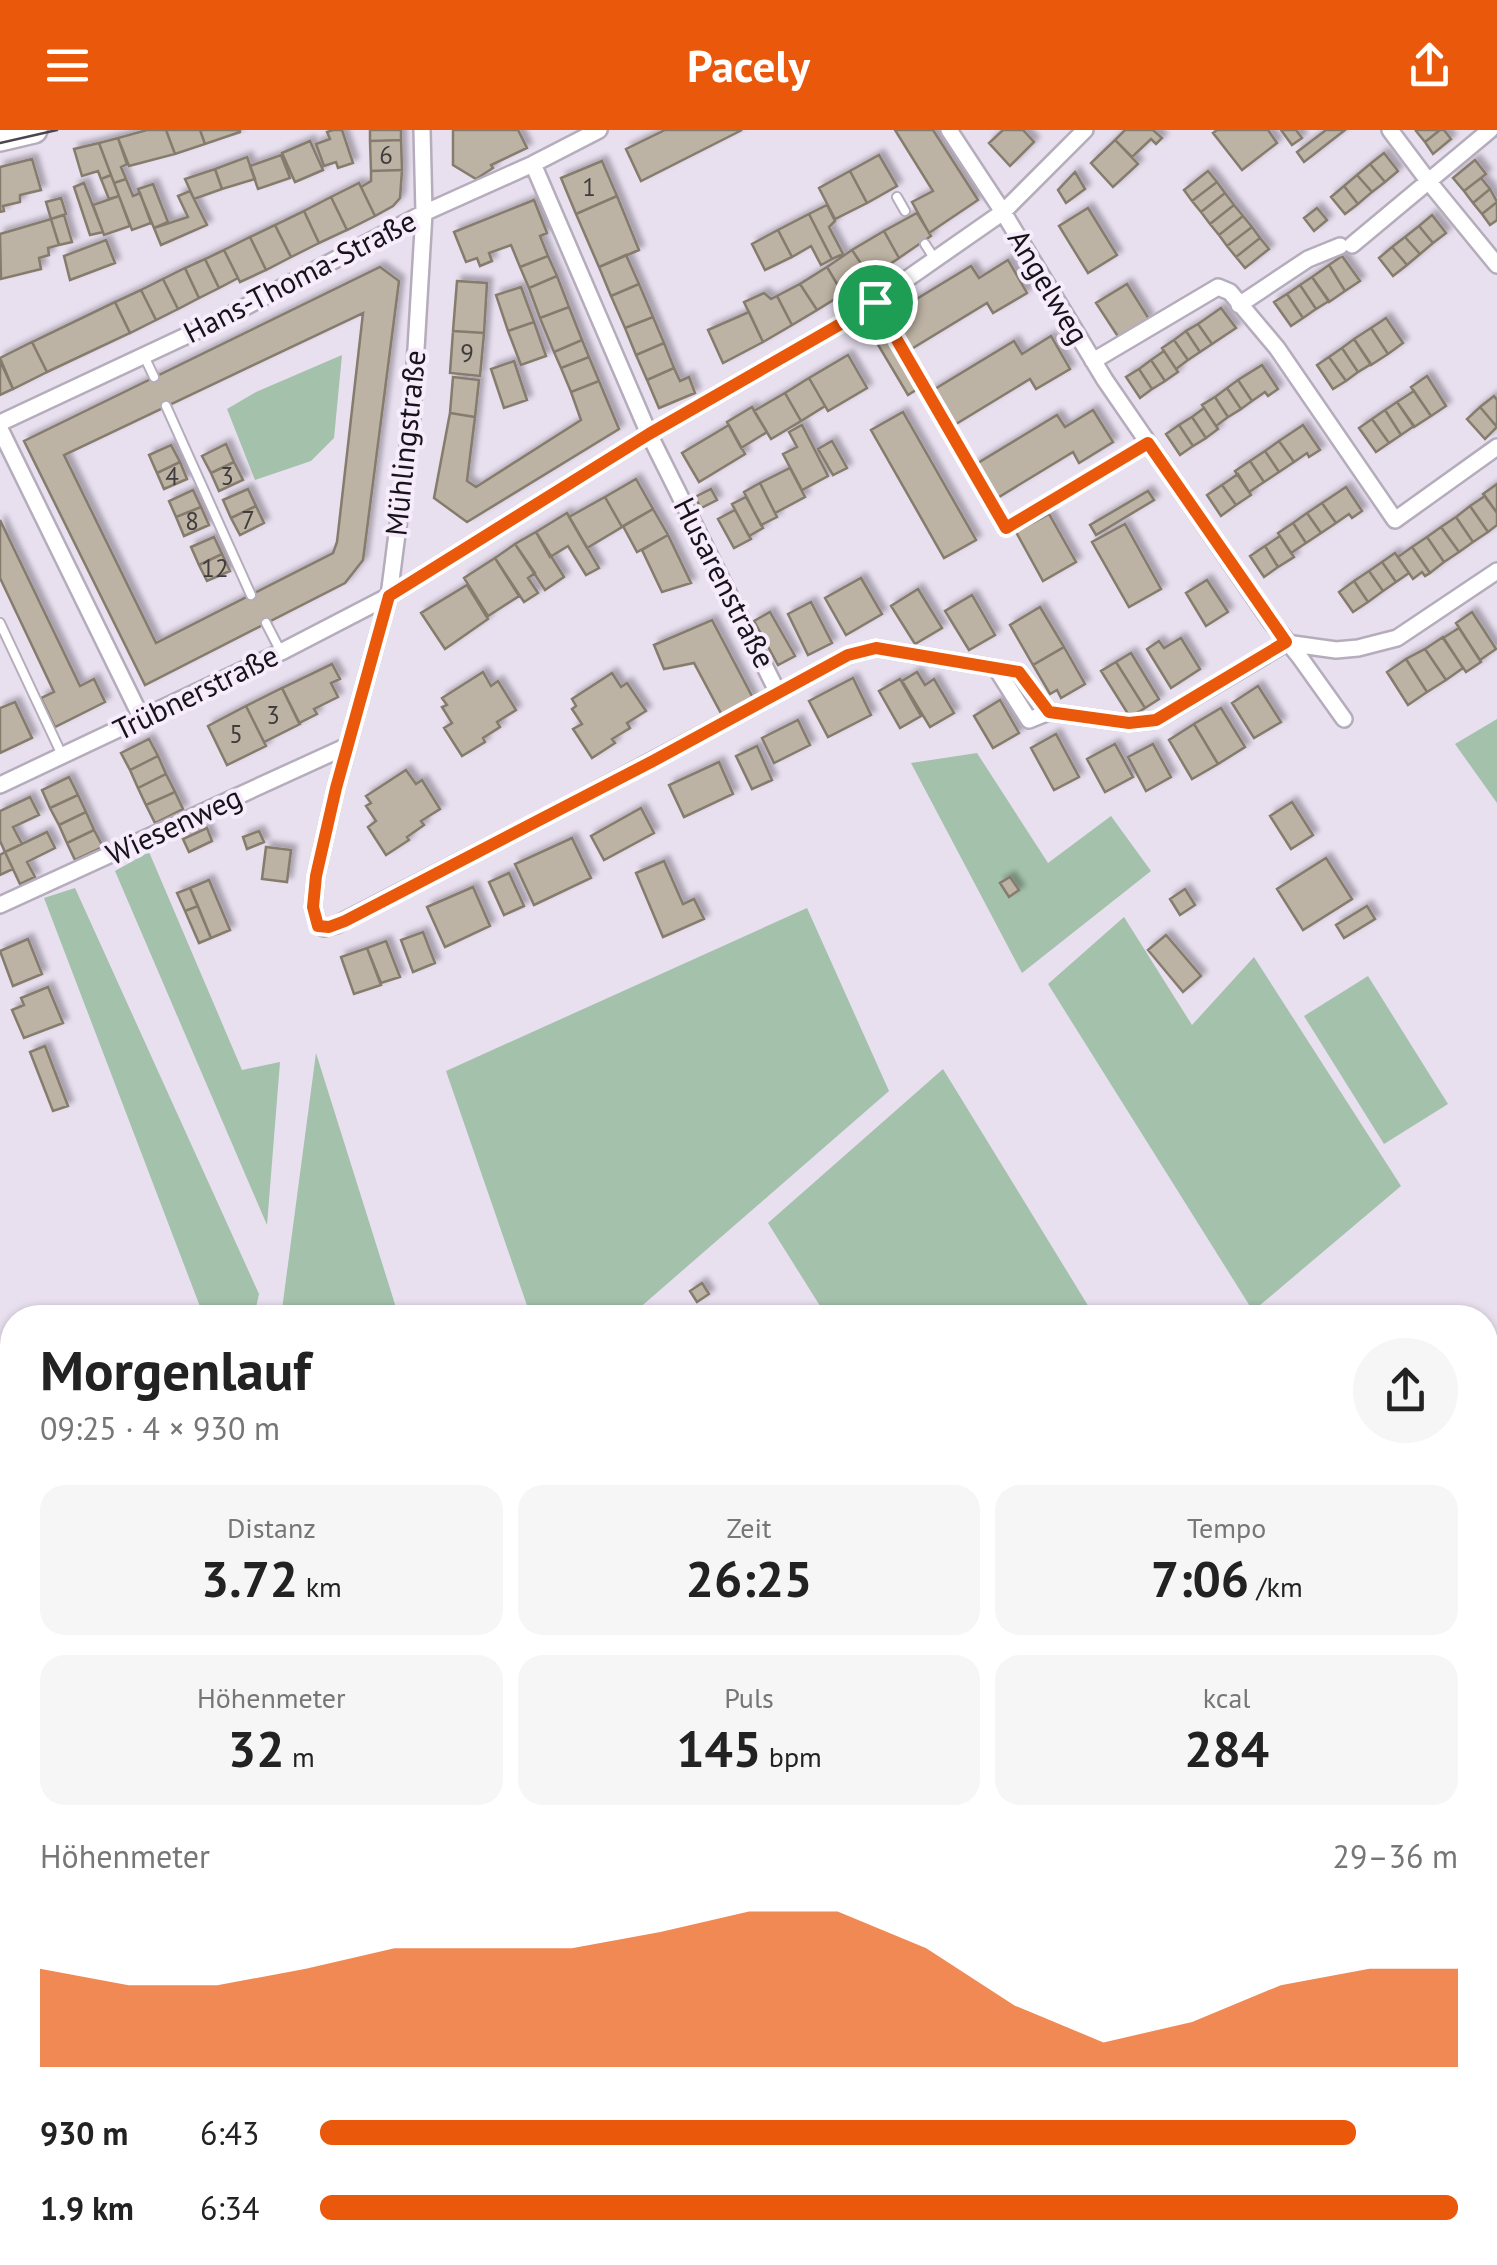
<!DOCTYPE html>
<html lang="de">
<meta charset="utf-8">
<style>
body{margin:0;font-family:"PT Sans",sans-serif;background:#f6f6f6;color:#222;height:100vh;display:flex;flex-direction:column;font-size:38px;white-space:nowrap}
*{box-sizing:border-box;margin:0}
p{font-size:32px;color:#767676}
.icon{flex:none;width:55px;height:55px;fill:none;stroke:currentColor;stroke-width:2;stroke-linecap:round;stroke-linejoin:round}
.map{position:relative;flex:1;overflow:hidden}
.side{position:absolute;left:0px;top:1175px;width:1498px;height:960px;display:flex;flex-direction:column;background:#fff;border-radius:40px 40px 0 0;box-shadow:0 2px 8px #0004}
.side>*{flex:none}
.pin{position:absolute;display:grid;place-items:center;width:85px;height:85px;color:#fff;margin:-42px;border:5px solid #fff;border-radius:50%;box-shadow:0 2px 10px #0007}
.round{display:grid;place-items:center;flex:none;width:105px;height:105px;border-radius:52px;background:#f6f6f6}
.head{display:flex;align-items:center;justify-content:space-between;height:170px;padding:0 40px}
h1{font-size:55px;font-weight:600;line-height:75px}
.figures{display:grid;grid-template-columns:repeat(3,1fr);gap:15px;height:170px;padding:10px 40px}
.figures div{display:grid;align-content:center;border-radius:25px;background:#f6f6f6;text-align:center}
.figures b{font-size:50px;font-weight:600}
.figures small{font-size:28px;font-weight:400}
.figures p{font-size:28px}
.chart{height:280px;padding:20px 40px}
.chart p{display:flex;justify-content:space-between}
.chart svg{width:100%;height:180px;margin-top:10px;fill:#ea580c;opacity:.7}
ul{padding:0 40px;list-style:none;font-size:32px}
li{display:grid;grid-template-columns:160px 120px 1fr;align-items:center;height:75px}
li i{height:25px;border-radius:12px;background:#ea580c}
header{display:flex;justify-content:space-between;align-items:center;height:130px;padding:0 40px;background:#ea580c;color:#fff;font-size:45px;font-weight:600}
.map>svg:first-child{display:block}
.green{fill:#a3c1ab}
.building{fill:#bdb3a4;stroke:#857c6d;stroke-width:2.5;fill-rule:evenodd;filter:url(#shadow)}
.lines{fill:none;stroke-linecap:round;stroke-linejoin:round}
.service-casing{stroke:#b5acbc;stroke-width:12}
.minor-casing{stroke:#b5acbc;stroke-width:20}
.primary-casing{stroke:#b5acbc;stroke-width:30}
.service{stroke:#fff;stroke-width:8}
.minor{stroke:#fff;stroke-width:15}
.primary{stroke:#fff;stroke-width:25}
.tram{stroke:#4b454e;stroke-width:2.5}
.route-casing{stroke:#fff;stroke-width:20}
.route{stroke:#ea580c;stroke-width:12}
.labels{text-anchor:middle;stroke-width:8;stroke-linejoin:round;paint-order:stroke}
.number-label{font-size:25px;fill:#403b3c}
.street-label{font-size:30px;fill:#171319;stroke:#f6ecfc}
</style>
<header><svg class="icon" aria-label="menu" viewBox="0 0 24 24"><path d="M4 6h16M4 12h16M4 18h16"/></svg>Pacely<svg class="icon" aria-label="share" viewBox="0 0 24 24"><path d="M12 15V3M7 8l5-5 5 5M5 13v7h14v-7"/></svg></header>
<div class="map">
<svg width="1497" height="2135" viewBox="0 0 1497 2135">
<defs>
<filter id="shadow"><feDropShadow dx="5" dy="-5" stdDeviation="2.5" flood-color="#0004"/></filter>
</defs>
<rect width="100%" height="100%" fill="#e8dfef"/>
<path class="green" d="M342 225 334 308 311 331 255 350 227 279 256 262Z
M1497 589V673L1455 614Z
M977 623 1048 733 1111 686 1151 741 1022 843 911 633Z
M149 722 242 940 280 932 267 1095 115 741Z
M75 758 259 1164 254 1187H204L44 768Z
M807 778 889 961 629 1187H531L446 941Z
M1124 787 1192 895 1254 827 1401 1056 1253 1181 1048 854Z
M1368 846 1448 974 1384 1014 1304 886Z
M316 923 399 1187H281Z
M943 939 1095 1187H827L768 1093Z
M0 1546 12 1573V1677L0 1648Z
M1485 1641 1497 1660V1862L1485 1841Z
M1330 2123H1419L1427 2135H1338Z"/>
<path class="building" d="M147 0H166L175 24 129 36 118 8Z
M166 0H200L205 14 175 24Z
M200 0H240V2L205 14Z
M333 0H342L353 33 338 38 336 32 324 36 316 14 330 9 327 2Z
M370 0H401V10L370 11Z
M453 0H518L527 18 491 35 493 38 476 49 453 35Z
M665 0H742L641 51 626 19Z
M895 0H933L978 70 929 103 912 72 933 61Z
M1003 0H1023L1034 12 1010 36 989 13Z
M1125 0H1153L1162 8 1156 14 1151 9 1132 27 1115 10Z
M1217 0H1268L1277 13 1242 40 1213 3Z
M1281 0H1296L1302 8 1292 15Z
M1326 0H1345L1304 32 1297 22Z
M1418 0H1440L1425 12 1416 1Z
M1440 0H1444L1451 9 1433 24 1425 12Z
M118 8 127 34 121 37 126 49 114 53 99 13Z
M401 10 402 40 371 41 370 11Z
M1115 10 1138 34 1113 57 1091 33Z
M310 11 323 40 295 52 282 23Z
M99 13 111 45 101 49 98 41 82 46 74 19Z
M1384 23 1398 41 1385 52 1370 34Z
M281 25 290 48 258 59 250 36Z
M879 25 897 56 867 73 850 41Z
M247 27 255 49 222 59 215 39Z
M32 29 41 60 20 65V72L3 76 4 81 0 82V37Z
M1475 30 1486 44 1464 61 1453 48Z
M602 31 617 66 576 84 561 48Z
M1370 34 1385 52 1372 62 1357 45Z
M215 39 222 59 194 69 185 49Z
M402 40 400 68 393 76 375 86 361 57 371 51V41Z
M850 41 867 73 835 89 819 58Z
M1208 41 1217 52 1192 71 1184 60Z
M1075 42 1085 59 1066 73 1058 60Z
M111 45 119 66 109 69 101 49Z
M1357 45 1372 62 1358 74 1344 56Z
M1481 48 1490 59 1473 73 1464 61Z
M126 49 133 66 140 63 151 93 132 100 114 53Z
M1217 52 1225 63 1201 82 1192 71Z
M84 53 103 102 90 105 74 57Z
M359 53 375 86 347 100 331 67Z
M153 54 168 92 154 98 138 59Z
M1344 56 1358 74 1345 84 1331 67Z
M1490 59 1497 72 1482 84 1473 73Z
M190 61 207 95 161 115 154 98 188 87 178 66Z
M1225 63 1234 75 1210 94 1201 82Z
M119 66 130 96 104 105 93 75Z
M617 66 639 120 599 137 576 84Z
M331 67 347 100 319 113 304 81Z
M61 68 66 84 51 89 46 72Z
M534 70 547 103 540 106 548 126 520 137 511 115 489 123 492 131 480 136 477 128 466 132 454 102Z
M1497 72V90L1490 95 1482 84Z
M827 75 835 91 829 97 843 124 832 129 809 84Z
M1234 75 1243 86 1219 105 1210 94Z
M1088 78 1117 125 1088 143 1059 96Z
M1317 78 1327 90 1314 101 1304 88Z
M304 81 319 113 291 127 275 95Z
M917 83 931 106 899 128 884 101Z
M809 84 832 129 821 135 811 116 792 127 778 100Z
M64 85 72 112 59 115 51 89Z
M1432 85 1446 103 1433 113 1419 96Z
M1243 86 1252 97 1227 116 1219 105Z
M51 89 59 115 48 118 49 125 39 128 41 139 1 149 0 104Z
M275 95 291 127 266 140 250 107Z
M1419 96 1433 113 1420 124 1405 107Z
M1252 97 1260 108 1236 127 1227 116Z
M778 100 792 127 765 140 752 114Z
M884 101 899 128 870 147 852 120Z
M250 107 266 140 240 152 224 120Z
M1405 107 1420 124 1407 135 1392 117Z
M1260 108 1269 119 1245 138 1236 127Z
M106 110 115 133 70 150 64 126Z
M1392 117 1407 135 1393 146 1379 128Z
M224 120 238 148 219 158 205 129Z
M852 120 870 147 843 164 827 137Z
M626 125 639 154 611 166 599 137Z
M548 126 557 146 529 158 520 137Z
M1342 126 1360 151 1345 161 1329 135Z
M205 129 219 158 199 168 185 138Z
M1008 130 1027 163 993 183 987 173 908 221 887 187 971 136 979 148Z
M1329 135 1345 161 1329 172 1312 147Z
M380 137 399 151 363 430 345 453 145 555 24 311ZM363 183 337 412 333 423 156 513 64 325Z
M827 137 843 164 817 180 800 154Z
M185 138 199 168 178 179 163 149Z
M557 146 569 177 540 188 529 158Z
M1312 147 1329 171 1316 179 1300 155Z
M163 149 178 179 156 190 141 160Z
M457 151 487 153 484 203 453 201Z
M639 154 653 187 625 198 611 166Z
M800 154 817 180 792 195 777 166Z
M1127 154 1149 189 1119 208 1096 173Z
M1300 155 1316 179 1303 188 1287 164Z
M521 157 534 192 508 201 496 165Z
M141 160 156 190 130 203 115 172Z
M764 163 771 169 777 166 792 195 763 212 744 172Z
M1287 164 1303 188 1291 196 1274 172Z
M115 172 130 203 47 242 32 212Z
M569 177 582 210 554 222 540 188Z
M1221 178 1236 198 1212 214 1198 194Z
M749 182 763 212 723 233 708 200Z
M653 187 664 213 636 225 625 198Z
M1386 188 1403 213 1388 224 1371 198Z
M534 192 546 226 521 235 508 201Z
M885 194 922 256 908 265 871 203Z
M1198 194 1212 214 1200 222 1186 201Z
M1371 198 1388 224 1371 235 1354 209Z
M453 201 484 203 480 246 450 243Z
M1186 201 1200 222 1188 230 1174 210Z
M1051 206 1070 239 1036 259 1030 249 951 297 930 262 1014 211 1022 224Z
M1354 209 1371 234 1358 242 1342 218Z
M582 210 589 227 561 238 554 222Z
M1174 210 1188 230 1176 239 1162 218Z
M32 212 47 242 13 259 0 228Z
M664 213 674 238 647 250 636 225Z
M1342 218 1358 242 1346 251 1329 227Z
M1164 221 1178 242 1165 251 1151 230Z
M848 225 867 258 828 281 809 248Z
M589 227 599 251 571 262 561 238Z
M1329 227 1346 251 1333 259 1317 235Z
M1151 230 1165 251 1152 259 1139 239Z
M0 231 13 259 0 265Z
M514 231 527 270 504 278 491 239Z
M1262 235 1278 259 1268 266 1265 262 1252 271 1238 250Z
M674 238 680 251 689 247 695 263 659 278 647 250Z
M1139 239 1152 259 1140 268 1126 247Z
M1427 246 1446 276 1431 286 1411 257Z
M453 247 479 250 475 287 450 283Z
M809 248 825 276 801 291 785 263Z
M1238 250 1252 271 1241 279 1227 258Z
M599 251 619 299 467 392 434 368 450 283 475 287 467 351 476 357 581 290 571 262Z
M1227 258 1241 279 1228 287 1215 267Z
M1414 261 1431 286 1414 297 1397 272Z
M785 263 801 291 771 309 754 281Z
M1494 266 1497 270V297L1480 277Z
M1215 267 1228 287 1216 296 1202 275Z
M1397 272 1414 296 1401 305 1385 280Z
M752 277 767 302 741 318 727 292Z
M1480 277 1497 297 1485 309 1467 289Z
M1204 278 1218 299 1206 308 1192 287Z
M1093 280 1113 312 1079 333 1073 322 994 370 973 336 1057 285 1065 297Z
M1385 280 1401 305 1389 313 1372 289Z
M903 282 976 410 944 428 871 300Z
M1192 287 1206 308 1193 316 1179 295Z
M1372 289 1389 313 1376 322 1359 298Z
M729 295 745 324 699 352 682 323Z
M802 295 828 346 802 360 783 324 797 317 789 302Z
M1179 295 1193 316 1180 325 1166 304Z
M1303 295 1320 320 1309 327 1307 323 1294 332 1279 311Z
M832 311 847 338 833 345 818 319Z
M1279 311 1294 332 1279 342 1265 321Z
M226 314 234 332 211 343 202 326Z
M171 315 180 332 157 343 149 325Z
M1265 321 1279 342 1264 352 1250 331Z
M1250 331 1264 352 1249 362 1235 341Z
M180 332 187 349 164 359 157 343Z
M234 332 243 350 219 361 211 343Z
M790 338 805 367 775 383 760 353Z
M1238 344 1251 365 1236 375 1222 355Z
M636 349 653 379 622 397 605 367Z
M760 353 777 387 761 395 744 362Z
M1497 354V383L1483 364Z
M1222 355 1236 375 1221 386 1207 365Z
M1346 357 1362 381 1352 388 1349 384 1336 393 1322 373Z
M248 359 256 376 231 388 223 370Z
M711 359 717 370 701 378 695 367Z
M193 360 201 377 176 387 169 371Z
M1148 361 1154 370 1096 405 1090 395Z
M1485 366 1497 383V395L1488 402 1470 376Z
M605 367 622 397 587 418 569 387Z
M746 367 763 398 749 406 732 374Z
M1322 373 1336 393 1321 403 1307 383Z
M256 376 264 393 240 405 231 388Z
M1470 376 1488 402 1473 412 1456 387Z
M201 377 209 395 184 406 176 387Z
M653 379 668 405 637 422 623 396Z
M735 380 751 409 734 418 718 389Z
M567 383 599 438 586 445 568 416 550 427 536 402Z
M1307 383 1321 403 1306 413 1293 393Z
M1049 384 1076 432 1043 451 1016 402Z
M1456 387 1473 412 1459 422 1441 397Z
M0 390 80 556 94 549 105 572 55 597 41 568 54 562 0 448Z
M1293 393 1306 413 1291 423 1278 403Z
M1125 394 1161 459 1129 477 1092 412Z
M1441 397 1459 422 1444 432 1427 407Z
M536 402 564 447 545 460 515 414Z
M668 405 691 453 662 462 642 420Z
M1280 406 1294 427 1278 437 1265 416Z
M214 407 222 424 199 435 191 417Z
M1427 407 1444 432 1430 443 1412 417Z
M515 414 535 443 528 448 538 463 524 472 495 428Z
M1265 416 1278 437 1264 447 1250 426Z
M1412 417 1430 443 1425 446 1422 442 1413 449 1398 427Z
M1395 423 1409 443 1396 452 1382 432Z
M222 424 230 441 207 451 199 435Z
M495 428 519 466 488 486 464 448Z
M1382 432 1396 452 1383 461 1369 441Z
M1369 441 1383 461 1368 472 1354 451Z
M861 448 882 484 846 505 825 468Z
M1207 450 1228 482 1206 496 1186 463Z
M1354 451 1368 472 1353 482 1339 462Z
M467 455 488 489 445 519 421 483Z
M918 459 942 498 915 514 891 476Z
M972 465 995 505 969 520 945 481Z
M811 472 832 513 808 525 788 484Z
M1040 477 1064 517 1033 535 1010 495Z
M770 482 795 526 778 535 754 491Z
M1472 482 1496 519 1480 530 1456 493Z
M712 490 754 570 723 587 694 533 664 539 654 515Z
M1459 498 1481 532 1466 542 1443 508Z
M1443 507 1463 538 1446 550 1425 519Z
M1181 508 1200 539 1171 558 1147 519 1159 511 1164 518Z
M1064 517 1085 554 1061 568 1057 560 1050 564 1033 535Z
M1425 519 1446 550 1427 562 1406 529Z
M1131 523 1159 569 1145 578 1116 532Z
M1406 529 1427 562 1408 575 1387 542Z
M1116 532 1145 578 1130 587 1101 541Z
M332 534 340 549 331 553 338 567 314 579 317 584 299 593 282 558Z
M483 542 491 556 498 551 516 580 497 592 500 597 483 608 485 612 462 626 444 598 452 593 442 577 447 575 442 568Z
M917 542 925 555 934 549 954 583 930 597 902 551Z
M612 543 621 557 627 553 646 581 627 593 630 598 612 609 615 613 592 628 573 599 582 594 572 579 576 576 572 569Z
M853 548 871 585 828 607 809 571Z
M900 549 921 586 900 598 879 561Z
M1258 556 1281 592 1254 608 1232 573Z
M282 558 300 594 264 612 246 576Z
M1000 570 1019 603 993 618 974 586Z
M15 572 32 608 0 623V578Z
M246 576 266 616 227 635 208 596Z
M1221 578 1245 617 1218 634 1194 594Z
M798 590 810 615 774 633 762 608Z
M1194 594 1218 634 1192 649 1169 610Z
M1056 604 1079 647 1054 660 1031 618Z
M149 609 158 626 130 640 121 623Z
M1115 614 1133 647 1105 662 1087 629Z
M1153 614 1171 647 1146 661 1128 627Z
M757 616 772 650 752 659 736 626Z
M158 626 166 644 138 658 130 640Z
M719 632 733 664 684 687 669 655Z
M406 640 416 654 422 650 440 679 421 691 424 695 407 707 409 710 386 725 368 697 376 691 366 676 371 673 366 666Z
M166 644 175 662 146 675 138 658Z
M69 647 78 665 50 678 42 660Z
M175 662 183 679 155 693 146 675Z
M78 665 86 682 59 695 50 678Z
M30 667 39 685 13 697 22 714 5 722 0 711V681Z
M1292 672 1313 705 1291 719 1270 686Z
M641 678 654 703 604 730 591 706Z
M86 682 94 700 67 713 59 695Z
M207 698 212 711 189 722 183 709Z
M94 700 103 717 75 730 67 713Z
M259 701 264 712 247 719 243 707Z
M47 702 55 718 27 732 35 747 20 754 5 722Z
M572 708 591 748 534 775 515 734Z
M266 717 291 720 287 752 262 749Z
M5 722 13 739 0 745V725Z
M1326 728 1352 769 1303 800 1277 759Z
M664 731 683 774 694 769 704 789 663 807 636 743Z
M509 743 524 776 504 785 489 752Z
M1010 747 1019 760 1009 767 1000 753Z
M209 750 230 800 211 808 190 758Z
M473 757 490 796 445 817 427 777Z
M190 758 198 776 185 781 177 763Z
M1185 759 1195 775 1180 785 1170 769Z
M198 776 211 808 199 813 185 781Z
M1367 776 1375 789 1344 808 1336 795Z
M423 802 435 833 413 842 401 810Z
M1166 805 1201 846 1183 862 1148 820Z
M28 809 42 844 13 856 0 821Z
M386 811 400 847 381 853 367 818Z
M367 818 381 855 354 864 341 827Z
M48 857 63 893 24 908 12 880 24 875 21 868Z
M45 916 68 976 53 981 30 922Z
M702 1153 709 1164 697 1172 690 1161Z
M201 2122H262L263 2124 245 2135H209Z
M281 2122H345L353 2135H289Z"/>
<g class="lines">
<g class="service-casing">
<path id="service" d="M897 67 905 81
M925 114 934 128
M875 171 1005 398 1148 313
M144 226 154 247
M166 276 251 465
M0 493 62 625
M266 493 281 522"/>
</g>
<g class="minor-casing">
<path id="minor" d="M422 0 424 83 412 287 389 466 336 658 316 746 313 777 318 795 324 798 336 795C484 719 632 643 778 563L649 304 533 34
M949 0 1003 82 1105 250 1272 493 1299 526 1344 589
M1390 0 1429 52 1497 135
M1352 115 1490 0
M1239 175 1308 129 1340 116
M1093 231 1218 157 1230 162 1277 218 1395 390 1497 317
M0 293 222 189 424 83 533 34 599 0
M0 299 142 589
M996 538 1029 590 1049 582
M778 563 848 525 876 518 1019 542 1049 582 1129 593 1156 590 1286 513 1336 520 1358 518 1397 508 1497 441
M0 655 281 522 389 466 649 304 851 188 1003 82 1085 0
M0 775 347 616"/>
</g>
<g class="primary-casing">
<path id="primary" d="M0 8 34 0"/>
</g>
<use href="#service" class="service"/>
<use href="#minor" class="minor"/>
<use href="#primary" class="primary"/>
<path class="tram" d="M0 13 57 0"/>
</g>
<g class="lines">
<g class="route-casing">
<path id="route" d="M875 172 1006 398 1148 313 1286 512 1156 590 1129 593 1049 582 1019 542 876 518 848 525 653 631 345 791 329 797 318 796 313 777 316 746 336 658 389 466 649 304 851 188Z"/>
</g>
<use href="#route" class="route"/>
</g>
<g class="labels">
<g class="number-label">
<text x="386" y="34">6</text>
<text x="589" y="66">1</text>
<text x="467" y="232">9</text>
<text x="172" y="355">4</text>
<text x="227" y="355">3</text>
<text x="248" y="399">7</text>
<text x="192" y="400">8</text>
<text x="215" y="447">12</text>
<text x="273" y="594">3</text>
<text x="236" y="613">5</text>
</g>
<g class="street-label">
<text transform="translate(300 147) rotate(-27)" y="10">Hans-Thoma-Straße</text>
<text transform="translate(1048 157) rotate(59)" y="10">Angelweg</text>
<text transform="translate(406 313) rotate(-84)" y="10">Mühlingstraße</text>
<text transform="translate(724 453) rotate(63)" y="10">Husarenstraße</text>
<text transform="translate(196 563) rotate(-26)" y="10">Trübnerstraße</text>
<text transform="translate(174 696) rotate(-25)" y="10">Wiesenweg</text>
</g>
</g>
</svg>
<div class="pin" style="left:875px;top:172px;background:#1e9e55"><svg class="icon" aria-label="arrive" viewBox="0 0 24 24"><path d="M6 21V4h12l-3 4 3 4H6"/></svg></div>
<section class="side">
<div class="head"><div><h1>Morgenlauf</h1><p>09:25 · 4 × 930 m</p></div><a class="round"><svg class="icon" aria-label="share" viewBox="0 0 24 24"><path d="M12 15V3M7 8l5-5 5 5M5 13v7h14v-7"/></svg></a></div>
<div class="figures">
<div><p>Distanz</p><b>3.72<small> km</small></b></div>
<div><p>Zeit</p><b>26:25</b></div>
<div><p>Tempo</p><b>7:06<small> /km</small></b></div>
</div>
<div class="figures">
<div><p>Höhenmeter</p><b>32<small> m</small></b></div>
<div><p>Puls</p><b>145<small> bpm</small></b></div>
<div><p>kcal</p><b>284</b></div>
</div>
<div class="chart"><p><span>Höhenmeter</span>29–36 m</p>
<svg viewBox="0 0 160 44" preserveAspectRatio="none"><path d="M0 44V20L10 24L20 24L30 20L40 15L50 15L60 15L70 11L80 6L90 6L100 15L110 29L120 38L130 33L140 24L150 20L160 20V44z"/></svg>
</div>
<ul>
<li><b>930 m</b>6:43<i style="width:91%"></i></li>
<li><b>1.9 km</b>6:34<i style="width:100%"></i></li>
</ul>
</section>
</div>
